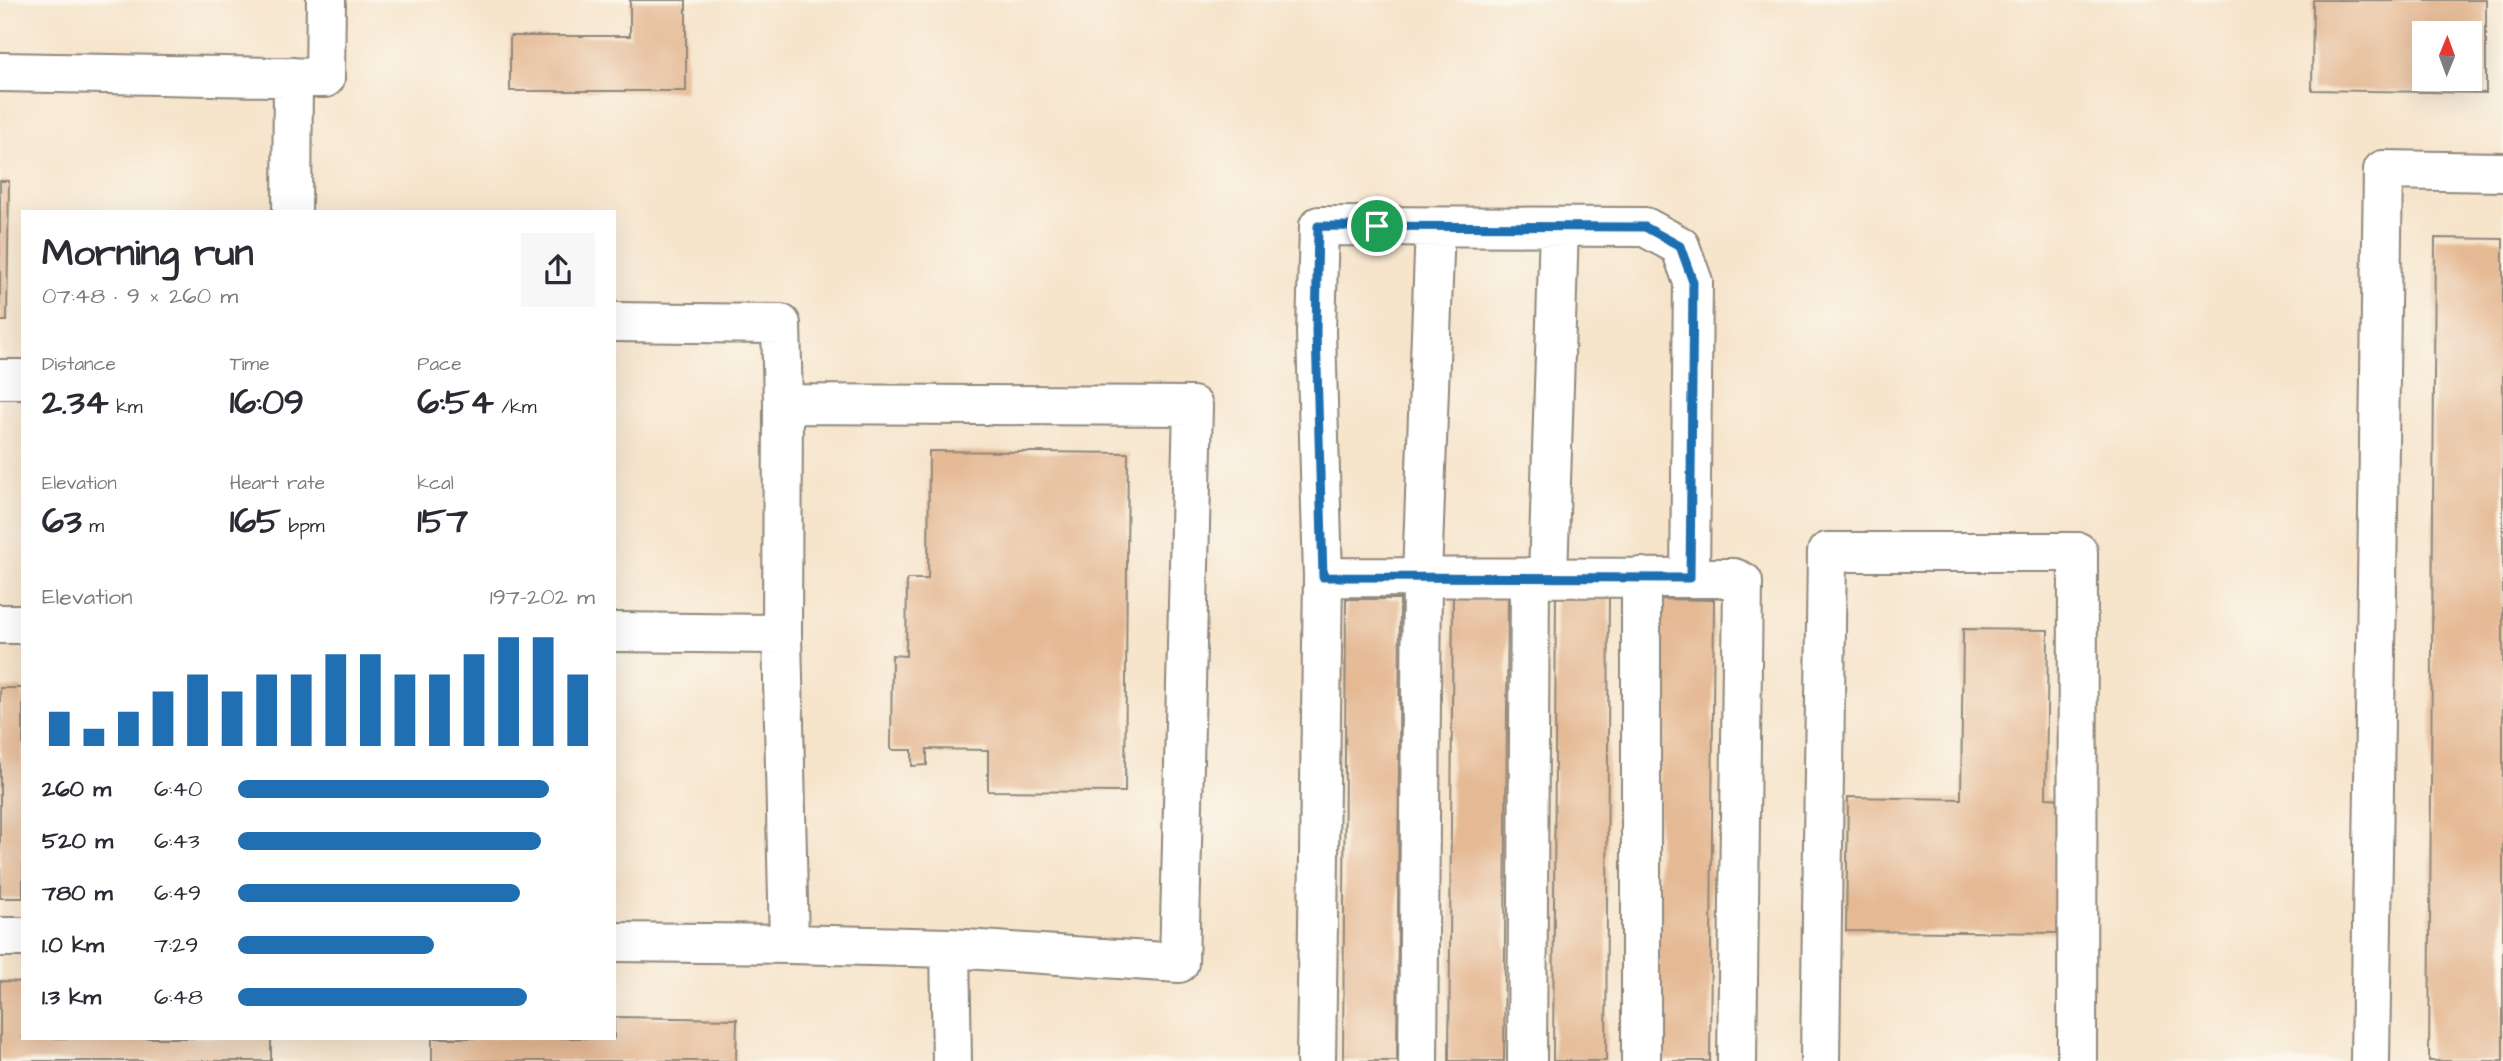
<!DOCTYPE html>
<meta charset="utf-8">
<style>
body{margin:0;font-family:"Architects Daughter",sans-serif;background:#f7f7f7;color:#2b2b33;height:100vh;display:flex;flex-direction:column;font-size:26px;white-space:nowrap}
*{box-sizing:border-box;margin:0}
p{font-size:23px;color:#7c7c81}
.icon{flex:none;width:38px;height:38px;fill:none;stroke:currentColor;stroke-width:2;stroke-linecap:round;stroke-linejoin:round}
.map{position:relative;flex:1;overflow:hidden}
.drawer{position:absolute;left:21px;top:210px;width:595px;height:830px;display:flex;flex-direction:column;background:#fff;border-radius:0px;box-shadow:0 7px 28px #0002}
.drawer>*{flex:none}
.needle{width:46px;rotate:1deg}
.controls{position:absolute;left:2412px;top:21px;display:grid;gap:14px}
.controls a{display:grid;place-items:center;width:70px;height:70px;border-radius:0px;background:#fff;box-shadow:0 7px 28px #0002;font-size:35px}
.pin{position:absolute;display:grid;place-items:center;width:60px;height:60px;color:#fff;margin:-30px;border:4px solid #fff;border-radius:50%;box-shadow:0 2px 7px #0007}
.round{display:grid;place-items:center;flex:none;width:74px;height:74px;border-radius:0px;background:#f7f7f7}
.headline{display:flex;align-items:center;justify-content:space-between;height:119px;padding:0 21px}
h1{font-size:38px;font-weight:700;line-height:52px}
.stats{display:grid;grid-template-columns:repeat(3,1fr);gap:10px;height:119px;padding:7px 21px}
.stats div{display:grid;align-content:center}
.stats b{font-size:35px;font-weight:700}
.stats small{font-size:19px;font-weight:400}
.stats p{font-size:19px}
.chart{height:196px;padding:14px 21px}
.chart p{display:flex;justify-content:space-between}
.chart svg{width:100%;height:126px;margin-top:7px;stroke:#1f6fb2;stroke-width:6}
ul{padding:0 21px;list-style:none;font-size:23px}
li{display:grid;grid-template-columns:112px 84px 1fr;align-items:center;height:52px}
li i{height:18px;border-radius:9px;background:#1f6fb2}
.map>svg:first-child{display:block}
.building{fill:#e5b994;fill-rule:evenodd}
.lines{fill:none;stroke-linecap:round;stroke-linejoin:round}
.minor-casing{stroke:#90887b;stroke-width:42}
.minor{stroke:#fff;stroke-width:38}
.route-casing{stroke:#fff;stroke-width:14}
.route{stroke:#1f6fb2;stroke-width:9}
</style>
<div class="map">
<svg width="2503" height="1061" viewBox="0 0 2503 1061">
<rect width="100%" height="100%" fill="#fbf7ec"/>
<filter id="ink" filterUnits="userSpaceOnUse"><feTurbulence type="fractalNoise" baseFrequency=".0143" numOctaves="2"/><feDisplacementMap in="SourceGraphic" scale="14" xChannelSelector="R" yChannelSelector="G"/><feConvolveMatrix kernelMatrix="1 2 1 2 8 2 1 2 1" color-interpolation-filters="sRGB"/></filter>
<filter id="wash" filterUnits="userSpaceOnUse"><feTurbulence type="fractalNoise" baseFrequency=".00686" numOctaves="4" result="noise"/><feDisplacementMap in="SourceGraphic" scale="28" xChannelSelector="R" yChannelSelector="G"/><feGaussianBlur stdDeviation="1.57" result="paint"/><feColorMatrix in="noise" values="0 0 0 0 0 0 0 0 0 0 0 0 0 0 0 0 0 1.4 0 .05"/><feComposite in="paint" operator="in"/></filter>
<g filter="url(#wash)">
<rect width="100%" height="100%" fill="#f6e4cb"/>
<g id="blocks">
<path class="building" d="M630 0H686V91H510V36H630Z
M2313 0H2486V93L2312 90ZM2424 33H2469V79H2424Z
M0 181H9L7 321H0Z
M2435 238 2503 239V1061H2429Z
M929 451 1128 453 1125 792 988 791V750L927 749V765L912 766V750H891L892 655 906 656 907 579H928Z
M1453 594H1508L1504 1061H1449Z
M1556 594 1609 595 1606 1061H1553Z
M1346 599H1400L1397 1061H1343Z
M1660 599 1714 600 1710 1061H1657Z
M1963 629 2048 630 2046 798 2066 799 2065 933 1846 931 1848 797 1961 799Z
M0 688H23V898H0Z
M0 981 23 982V1038H271V1061H0Z
M614 1017 737 1019 736 1061H432V1038H614Z"/>
</g>
</g>
<g filter="url(#ink)">
<use href="#blocks" fill-opacity="0" stroke="#90887b" stroke-width="2"/>
<g class="lines">
<g class="minor-casing">
<path id="minor" d="M0 72 325 78 326 0
M292 212 293 77
M614 322 781 324 783 404
M0 379H23
M1323 577 1316 332 1319 226 1645 227 1680 246 1693 282 1690 578
M1548 577 1559 227
M0 624H23
M614 632 782 634 783 404 1193 406 1179 963 950 948 952 1061
M782 634 789 944
M0 937H23
M614 942 789 944 950 948
M1316 1061 1323 577 1734 578 1743 582 1737 1061
M1418 1061 1422 576 1435 227
M1527 1061 1530 577
M1641 1061V577
M1820 1061 1827 552H2078L2077 1061
M2370 1061 2383 170 2503 172"/>
</g>
<use href="#minor" class="minor"/>
</g>
</g>
<g class="lines" filter="url(#ink)">
<g class="route-casing">
<path id="route" d="M1318 226 1645 227 1680 246 1693 282 1690 578 1323 577 1316 332Z"/>
</g>
<use href="#route" class="route"/>
</g>
</svg>
<div class="controls">
<a><svg class="needle" viewBox="-14 -14 28 28"><path d="M0-13l5 13h-10z" fill="#e53935"/><path d="M0 13l5-13h-10z" fill="#7c7c81"/></svg></a>
</div>
<div class="pin" style="left:1377px;top:226px;background:#1e9e55"><svg class="icon" aria-label="arrive" viewBox="0 0 24 24"><path d="M6 21V4h12l-3 4 3 4H6"/></svg></div>
<section class="drawer">
<div class="headline"><div><h1>Morning run</h1><p>07:48 · 9 × 260 m</p></div><a class="round"><svg class="icon" aria-label="share" viewBox="0 0 24 24"><path d="M12 15V3M7 8l5-5 5 5M5 13v7h14v-7"/></svg></a></div>
<div class="stats">
<div><p>Distance</p><b>2.34<small> km</small></b></div>
<div><p>Time</p><b>16:09</b></div>
<div><p>Pace</p><b>6:54<small> /km</small></b></div>
</div>
<div class="stats">
<div><p>Elevation</p><b>63<small> m</small></b></div>
<div><p>Heart rate</p><b>165<small> bpm</small></b></div>
<div><p>kcal</p><b>157</b></div>
</div>
<div class="chart"><p><span>Elevation</span>197–202 m</p>
<svg viewBox="0 0 160 44" preserveAspectRatio="none"><path d="M5 44V32M15 44V38M25 44V32M35 44V25M45 44V19M55 44V25M65 44V19M75 44V19M85 44V12M95 44V12M105 44V19M115 44V19M125 44V12M135 44V6M145 44V6M155 44V19"/></svg>
</div>
<ul>
<li><b>260 m</b>6:40<i style="width:87%"></i></li>
<li><b>520 m</b>6:43<i style="width:85%"></i></li>
<li><b>780 m</b>6:49<i style="width:79%"></i></li>
<li><b>1.0 km</b>7:29<i style="width:55%"></i></li>
<li><b>1.3 km</b>6:48<i style="width:81%"></i></li>
</ul>
</section>
</div>
